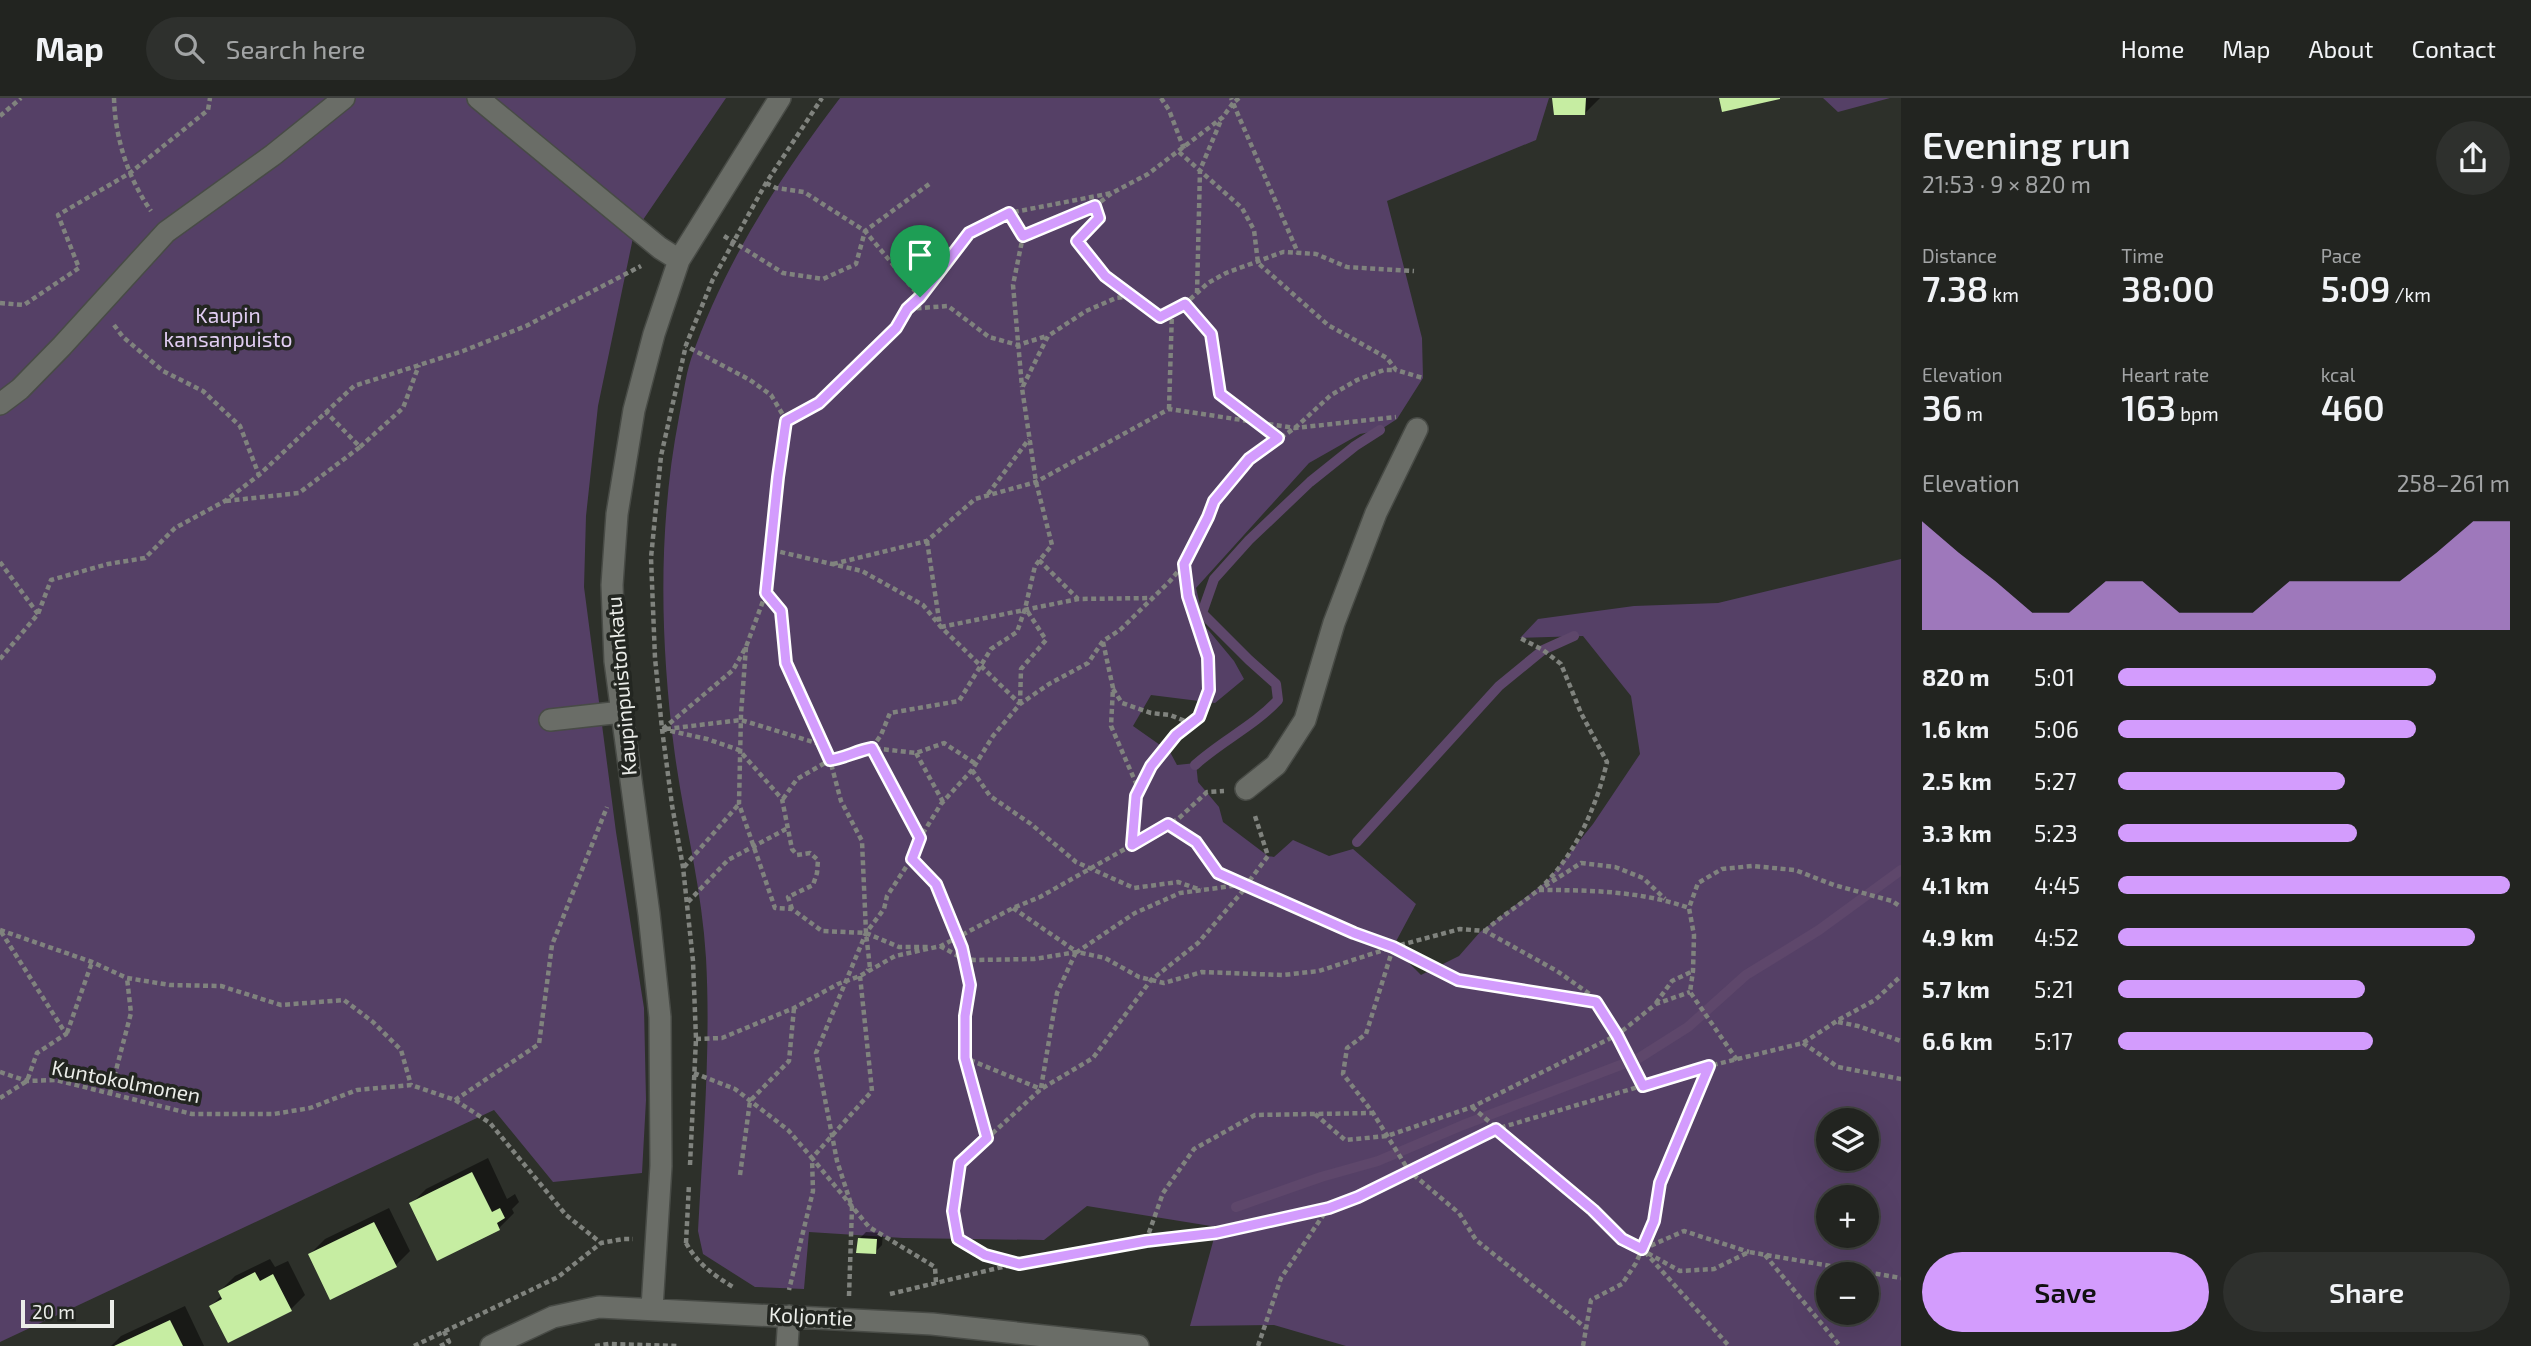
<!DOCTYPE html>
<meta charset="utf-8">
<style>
body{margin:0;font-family:"Exo 2",sans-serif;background:#2e302d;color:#f1f3f6;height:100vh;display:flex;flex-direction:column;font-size:26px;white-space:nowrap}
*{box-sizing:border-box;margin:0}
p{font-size:23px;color:#a2a4a5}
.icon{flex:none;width:38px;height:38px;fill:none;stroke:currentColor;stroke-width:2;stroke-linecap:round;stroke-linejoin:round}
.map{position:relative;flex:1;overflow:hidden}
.side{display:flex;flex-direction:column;background:#222420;width:630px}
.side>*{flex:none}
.tools{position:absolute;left:1816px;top:1010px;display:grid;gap:14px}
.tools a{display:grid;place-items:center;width:63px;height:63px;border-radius:50%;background:#222420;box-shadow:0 7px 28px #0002,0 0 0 2px #3f413e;font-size:35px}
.scale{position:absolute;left:21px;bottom:18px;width:93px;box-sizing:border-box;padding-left:7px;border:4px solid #ebede9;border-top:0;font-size:19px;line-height:24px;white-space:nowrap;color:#ebede9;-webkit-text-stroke:5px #232621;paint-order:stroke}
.pin{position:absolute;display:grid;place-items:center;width:60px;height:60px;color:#fff;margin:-72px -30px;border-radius:50% 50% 50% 0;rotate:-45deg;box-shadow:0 0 7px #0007}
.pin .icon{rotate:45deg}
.round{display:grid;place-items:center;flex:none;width:74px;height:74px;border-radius:37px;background:#2e302d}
.summary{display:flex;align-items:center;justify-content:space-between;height:119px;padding:0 21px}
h1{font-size:38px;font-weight:600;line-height:52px}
.metrics{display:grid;grid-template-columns:repeat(3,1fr);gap:10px;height:119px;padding:7px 21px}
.metrics div{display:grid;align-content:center}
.metrics b{font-size:35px;font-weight:600}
.metrics small{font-size:19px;font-weight:400}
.metrics p{font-size:19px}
.chart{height:196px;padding:14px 21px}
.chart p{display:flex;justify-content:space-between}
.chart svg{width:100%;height:126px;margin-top:7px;fill:#d39cfd;opacity:.7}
.cta{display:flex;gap:14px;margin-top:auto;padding:14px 21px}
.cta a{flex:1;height:80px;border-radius:42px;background:#d39cfd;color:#111;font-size:28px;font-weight:600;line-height:80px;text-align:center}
.cta a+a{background:#2e302d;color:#f1f3f6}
ul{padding:0 21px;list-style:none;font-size:23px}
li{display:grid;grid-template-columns:112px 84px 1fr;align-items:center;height:52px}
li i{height:18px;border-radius:9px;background:#d39cfd}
header{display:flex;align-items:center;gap:42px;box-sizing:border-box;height:98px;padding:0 35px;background:#222420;border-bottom:2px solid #3f413e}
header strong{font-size:33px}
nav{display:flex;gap:38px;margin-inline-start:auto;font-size:24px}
.search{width:490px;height:63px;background:#2e302d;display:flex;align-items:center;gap:18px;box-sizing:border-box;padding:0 24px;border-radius:38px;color:#a2a4a5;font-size:26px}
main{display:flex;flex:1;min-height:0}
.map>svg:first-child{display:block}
.green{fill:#554066;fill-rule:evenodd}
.shadow{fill:#0007}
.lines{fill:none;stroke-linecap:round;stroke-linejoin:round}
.stream{stroke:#5e476b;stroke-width:10}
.building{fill:#c6eda2}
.minor-casing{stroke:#484b46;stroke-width:24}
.path{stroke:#80837e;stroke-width:4.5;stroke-dasharray:5 3.5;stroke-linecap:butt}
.minor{stroke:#6a6d67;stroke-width:21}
.route-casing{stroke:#fff;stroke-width:14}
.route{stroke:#d39cfd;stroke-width:9}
.labels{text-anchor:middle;stroke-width:7;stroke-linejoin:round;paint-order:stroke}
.park-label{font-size:21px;fill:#e1cdf2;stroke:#232621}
.street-label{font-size:21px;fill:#ebede9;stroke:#232621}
</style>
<header>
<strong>Map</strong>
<div class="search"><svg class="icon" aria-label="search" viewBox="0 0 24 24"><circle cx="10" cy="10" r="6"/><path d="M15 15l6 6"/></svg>Search here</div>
<nav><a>Home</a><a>Map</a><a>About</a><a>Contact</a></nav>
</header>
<main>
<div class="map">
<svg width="1901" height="1248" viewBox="0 0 1901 1248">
<rect width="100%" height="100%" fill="#2d302a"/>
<path class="green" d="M0 0H726L634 135 598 308 586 418 584 489 616 734 644 910 646 1002 642 1075 553 1084 494 1012 0 1244Z
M840 0H1549L1536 42 1387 103 1422 240 1423 280 1397 321 1380 332 1360 336 1309 365 1196 490 1205 528 1234 563 1244 581 1215 605 1151 597 1133 628 1170 654 1177 667 1196 665 1198 684 1219 709 1223 724 1268 758 1274 759 1293 742 1329 758 1353 751 1416 806 1393 849 1421 877 1459 858 1480 834 1547 783 1593 726 1640 656 1631 598 1583 538 1520 540 1538 521 1634 508 1718 505 1901 461V1248H1346L1274 1227 1190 1228 1217 1129 1087 1108 1044 1142 903 1140 809 1134 804 1191 755 1189 703 1156 698 1133C703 1042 711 951 706 860 702 789 683 720 674 650 660 540 658 428 679 319 683 300 685 279 691 261 724 166 779 80 840 0ZM1829 1022H1867V1060H1829ZM1829 1099H1867V1138H1829ZM1829 1176H1867V1214H1829Z
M1823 0H1890L1838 14Z"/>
<path class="shadow" d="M1554 0H1600L1585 15Z
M488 1060 507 1101 515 1096 519 1104 512 1111 514 1115 499 1130 411 1106 426 1091Z
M389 1110 410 1153 395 1168 310 1156 325 1141Z
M866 1134 883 1135 882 1147 875 1154 859 1141Z
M270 1161 275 1169 288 1163 305 1197 290 1212 211 1208 222 1197 220 1193 235 1178Z
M185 1208 204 1248H111L121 1238Z"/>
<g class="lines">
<path class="stream" d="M1195 667C1221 643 1254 628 1278 602L1276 586 1249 562 1202 515 1214 481 1249 442 1310 384 1355 348 1380 332
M1357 744 1499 588 1543 552 1574 538
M1236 1109 1321 1079 1378 1063 1463 1027 1639 960 1688 929 1746 877 1819 832 1901 772"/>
</g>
<path class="building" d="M1552 0H1586L1585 17H1554Z
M1719 0H1780V1L1722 14Z
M472 1074 492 1114 500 1110 505 1120 497 1125 500 1132 437 1163 409 1105Z
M374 1124 397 1169 330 1202 308 1156Z
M858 1140 877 1141 876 1156 856 1155Z
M255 1174 260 1183 273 1176 292 1213 228 1245 209 1208 222 1201 218 1193Z
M170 1222 183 1248H114Z"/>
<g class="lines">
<g class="minor-casing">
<path id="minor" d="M478 0 660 150 679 162
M0 306 20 291 62 248 166 134 273 57 344 0
M550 622 622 614
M1246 691 1276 667 1305 622 1334 525 1376 415 1417 331
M652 1210 661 1068 660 919 649 816 615 563 612 487 617 416 634 312 654 236 679 162 780 0
M491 1248 553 1219 599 1209 932 1226 1138 1248
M787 1248 789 1218"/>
</g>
<path class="path" d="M114 0C115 40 128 80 151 113
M1161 0 1169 12 1184 51
M1239 0 1233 5 1298 155
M0 18 21 0
M1179 54 1242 110 1254 132 1258 165 1328 227 1387 260 1396 272 1423 280
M766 85 776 90 804 94 865 133 920 199
M1095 108 1099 120 1077 143 1105 178 1132 198
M1009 115 1023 138 1013 187 1022 289
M724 138 783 175 823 181 856 166 865 133 932 84
M1023 138 1095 108 1112 95 1148 76 1223 19 1233 5 1231 0
M1197 195 1200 72 1222 20
M0 205 24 207 79 170 58 117 130 75 208 12 210 0
M1185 206 1211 236 1220 296 1278 340
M908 211 948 208 989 239 1018 247 1047 238
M114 227 123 239 163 273 203 293 240 328 259 377
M1169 311 1172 213
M786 322 819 305 861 266 896 230 907 211 920 199 969 135 1009 115 1112 95
M360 349 403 310 419 267
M988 396 1029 341
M226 403 299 395 360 349 326 314
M927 443 940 528
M772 452 862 473 923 507 941 529 1020 606
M1039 462 1078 501
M0 464 38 516
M833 466 927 443 975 401 1036 384 1169 311 1295 330 1396 319
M766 495 781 513 786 564 830 662 841 703 862 743 866 835 870 870 867 873
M941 529 1078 501 1153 500
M1103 544 1113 590 1111 628 1139 692
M746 549 741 616 739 706 775 810 792 811 822 833 866 835 899 849H928
M0 561 38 516 51 482 108 466 145 460 175 430 225 403 259 377 354 288 463 253 526 228 641 168
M1113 591 1122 605 1151 615 1170 617 1190 625
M1020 606 1021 571 1046 542 1026 511
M662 631 707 641 739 652 782 701 792 751 797 757 810 755 818 762 817 775 813 787 788 799 792 811
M663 631 733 572 746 549 766 495 778 379 786 322 771 297 750 282 686 248
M666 631 741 622 823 647
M916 655 943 704
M972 672 990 698 1031 726 1076 764 1134 790 1178 784 1201 792
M783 701 797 681 830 662 843 660 851 654 872 650 916 655 944 645 976 666
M1169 727 1196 744 1218 775 1243 784
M920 740 872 650 881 637 890 615 959 603 991 551 1017 534 1025 511 1035 468 1052 447 1036 384 1022 290 1048 238 1086 213 1116 200 1133 198 1160 219 1185 206 1208 185 1226 175 1283 154 1316 156 1347 169 1414 173
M1132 746 1136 698 1151 668 1176 637 1199 619 1209 592 1208 559 1188 498 1184 466
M912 760 936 786 962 850 970 887 965 918V960L1041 991
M684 769 739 706
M1248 787 1354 835 1372 840 1393 849 1458 882 1596 904 1617 937 1643 988
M1545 788 1581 765 1615 769 1643 780 1665 801
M1539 792C1590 792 1641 793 1689 810
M688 804 728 762 786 731
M1013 810 1077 854 1135 815 1180 795 1247 786
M0 832 92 864 127 880 170 887 221 888 281 907 344 902 373 924 401 952 411 987
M1485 833C1501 818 1520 807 1537 793 1574 761 1596 710 1607 664L1581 615 1561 566 1543 552 1520 540
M940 848 960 859 974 862 1034 861 1077 854 1105 860 1139 879 1164 885 1202 874 1283 877 1319 873 1393 849 1460 831 1485 833 1557 873 1591 897 1596 904
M1393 850 1366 936 1347 950 1343 976 1373 1015 1409 1073 1459 1115 1476 1142 1586 1230
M860 878 872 993 812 1060 869 1129 935 1169 936 1185
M1656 905 1672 883 1693 873
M1838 924 1858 928 1901 943
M67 935 92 864
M696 941 722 940 794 910 838 886 860 878 895 858 941 848 1013 810 1040 799 1178 721 1207 694 1224 693
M1803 945 1838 969 1901 981
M965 961 987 1040
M1737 962 1690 894 1693 873 1694 837 1689 810 1698 785 1722 771 1752 768 1795 772 1834 787 1892 803 1901 809
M0 974 27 983 56 982 192 1016H274L310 1010 357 992 411 987 455 1002 490 1025 566 1117 601 1145
M694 975 735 991 788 1032 812 1060 813 1093 789 1192
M1041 990 1057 895 1076 854
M110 995 131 915 127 880
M0 1000 27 983 37 955 66 936 0 832
M455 1002 539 946 552 847 607 709
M1472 1009 1593 1112 1622 1141 1680 1173 1714 1171 1749 1154 1901 1180
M1315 1016 1345 1042 1387 1038 1472 1009 1617 937 1656 906 1690 894
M690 1067 696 941 693 863 683 769 672 707 662 631 655 560 651 460 661 358 686 247 713 181 766 85 822 0
M740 1077 750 1003 789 963 794 910
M1146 1143 1163 1095 1194 1051 1255 1017 1372 1015
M686 1145C698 1166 712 1176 733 1189
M686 1145 689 1086
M1643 1151 1684 1133 1749 1154
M1645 1154 1729 1248
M1765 1157 1840 1248
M1019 1165 985 1157 958 1141 953 1113 960 1065 1041 991 1093 960 1151 882 1198 845 1248 787 1247 786 1268 758 1254 715
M890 1196 1019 1165 1146 1143 1216 1135 1329 1110 1358 1099 1496 1031 1709 968 1803 945 1840 921 1875 902 1901 878
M849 1198 852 1109 837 1063 816 955 866 835 884 811 887 798 912 760 920 740 941 706 972 672 993 638 1020 606 1049 586 1088 565 1103 543 1120 532 1170 483 1184 466 1208 419 1214 403 1249 361 1295 330 1331 297 1357 282 1384 272H1396
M414 1248 558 1179 601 1145 623 1141H633
M440 1248 449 1244 444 1233
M595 1248 609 1246 679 1248
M1258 1248 1281 1180 1328 1110
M1583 1248 1591 1202 1622 1186 1636 1165 1654 1123 1660 1085 1709 969"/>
<use href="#minor" class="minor"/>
</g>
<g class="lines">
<g class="route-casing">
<path id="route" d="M1095 108 1099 120 1077 143 1105 178 1160 219 1185 206 1211 236 1220 296 1278 340 1249 361 1214 403 1208 419 1184 466 1188 498 1208 559 1209 592 1199 619 1176 637 1151 668 1136 698 1132 747 1168 726 1196 744 1218 775 1354 835 1393 849 1458 882 1596 904 1617 937 1643 988 1709 968 1660 1085 1654 1123 1642 1151 1622 1141 1593 1112 1496 1031 1358 1099 1329 1110 1216 1135 1146 1143 1019 1166 985 1157 958 1141 953 1113 960 1065 987 1040 965 960V918L970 887 962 850 936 786 912 761 920 740 872 650C856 653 845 660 830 662L786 565 781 513 766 495 778 379 786 323 819 305 896 230 907 211 920 199 969 135 1009 115 1023 138Z"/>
</g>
<use href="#route" class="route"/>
</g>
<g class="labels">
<g class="park-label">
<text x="228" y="225">Kaupin<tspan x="228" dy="24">kansanpuisto</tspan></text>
</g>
<g class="street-label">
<text transform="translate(622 588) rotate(-95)" y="7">Kaupinpuistonkatu</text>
<text transform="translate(126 984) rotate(11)" y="7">Kuntokolmonen</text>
<text transform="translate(811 1219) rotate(3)" y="7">Koljontie</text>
</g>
</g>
</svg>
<div class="tools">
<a><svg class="icon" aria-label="layers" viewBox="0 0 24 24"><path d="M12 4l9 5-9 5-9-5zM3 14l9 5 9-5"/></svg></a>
<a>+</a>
<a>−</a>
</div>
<div class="scale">20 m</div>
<div class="pin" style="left:920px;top:199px;background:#1e9e55"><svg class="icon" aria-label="arrive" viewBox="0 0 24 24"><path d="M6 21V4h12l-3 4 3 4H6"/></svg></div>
</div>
<section class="side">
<div class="summary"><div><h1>Evening run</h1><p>21:53 · 9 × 820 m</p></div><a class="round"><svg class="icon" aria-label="share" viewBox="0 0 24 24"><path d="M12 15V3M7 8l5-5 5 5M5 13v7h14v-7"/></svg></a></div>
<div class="metrics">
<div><p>Distance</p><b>7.38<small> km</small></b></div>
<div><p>Time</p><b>38:00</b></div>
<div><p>Pace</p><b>5:09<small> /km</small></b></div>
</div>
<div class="metrics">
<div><p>Elevation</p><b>36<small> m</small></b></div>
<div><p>Heart rate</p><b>163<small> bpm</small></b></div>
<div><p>kcal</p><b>460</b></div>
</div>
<div class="chart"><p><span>Elevation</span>258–261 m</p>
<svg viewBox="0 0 160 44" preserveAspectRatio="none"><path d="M0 44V6L10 17L20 27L30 38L40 38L50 27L60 27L70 38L80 38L90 38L100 27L110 27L120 27L130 27L140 17L150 6L160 6V44z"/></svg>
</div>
<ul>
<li><b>820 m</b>5:01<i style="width:81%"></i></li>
<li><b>1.6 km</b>5:06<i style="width:76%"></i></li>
<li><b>2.5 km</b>5:27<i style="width:58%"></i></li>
<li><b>3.3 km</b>5:23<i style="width:61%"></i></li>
<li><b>4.1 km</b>4:45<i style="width:100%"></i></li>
<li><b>4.9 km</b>4:52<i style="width:91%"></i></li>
<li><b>5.7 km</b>5:21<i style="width:63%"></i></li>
<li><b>6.6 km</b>5:17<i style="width:65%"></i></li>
</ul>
<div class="cta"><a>Save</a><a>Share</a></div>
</section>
</main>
